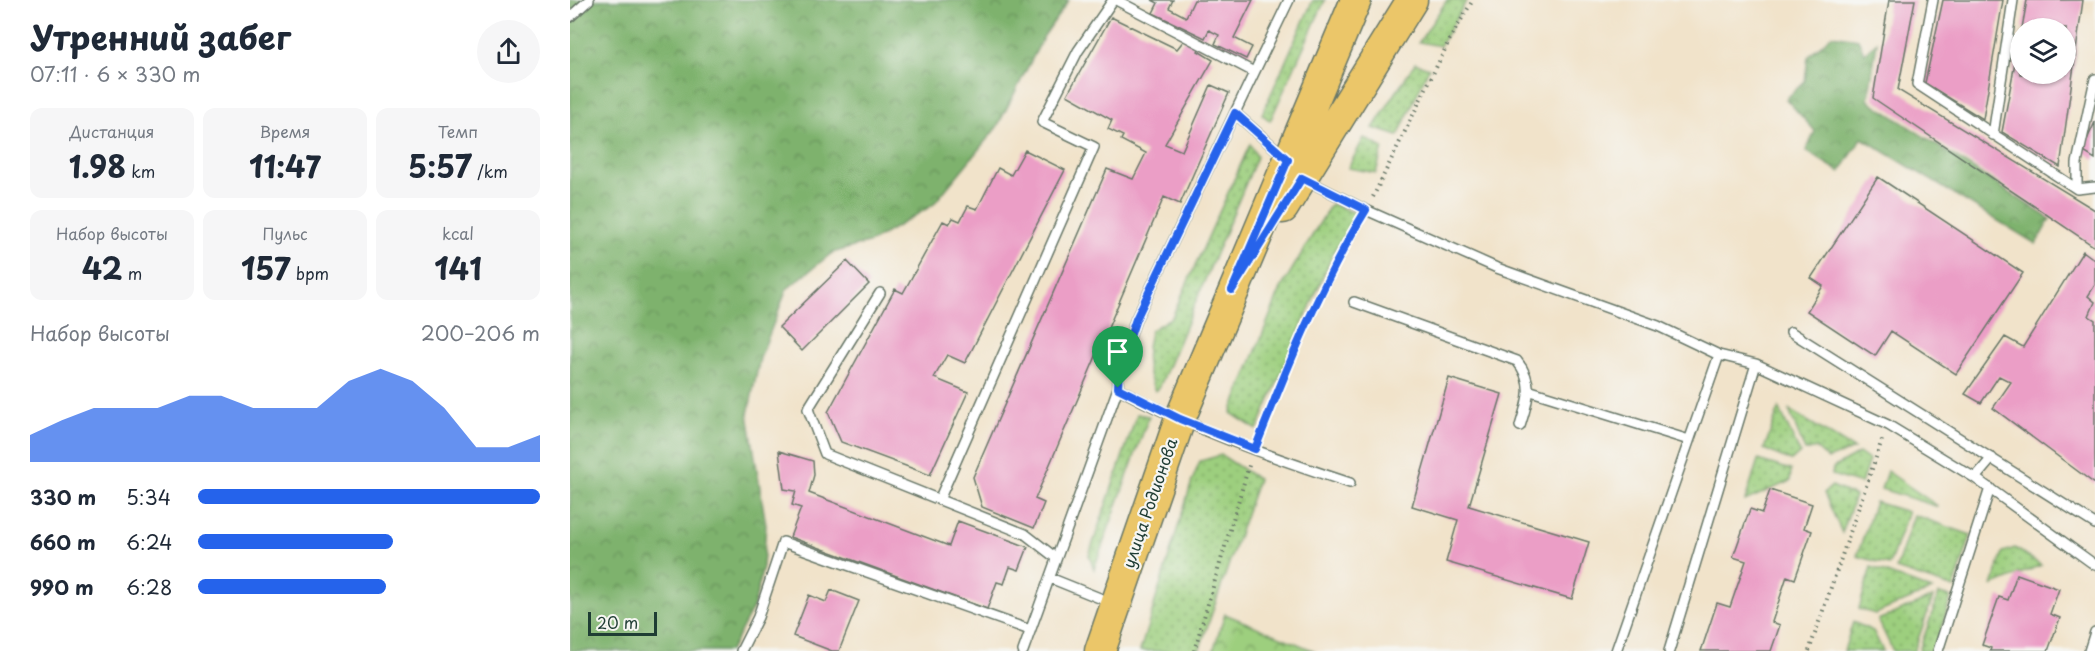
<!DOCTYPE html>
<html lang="ru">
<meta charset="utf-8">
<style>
body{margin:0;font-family:"Playpen Sans",sans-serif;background:#f6f6f7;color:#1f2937;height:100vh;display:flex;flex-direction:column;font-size:22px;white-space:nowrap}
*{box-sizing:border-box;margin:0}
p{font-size:20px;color:#747a83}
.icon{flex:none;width:33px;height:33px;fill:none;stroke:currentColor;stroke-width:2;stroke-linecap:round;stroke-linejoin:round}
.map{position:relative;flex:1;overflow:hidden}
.drawer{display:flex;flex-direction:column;background:#fff;width:570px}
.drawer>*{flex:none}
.fabs{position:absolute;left:1440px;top:18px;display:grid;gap:12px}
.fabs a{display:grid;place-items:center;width:66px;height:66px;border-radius:50%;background:#fff;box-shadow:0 2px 4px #0004;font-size:30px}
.scale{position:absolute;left:18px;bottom:15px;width:69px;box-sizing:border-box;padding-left:6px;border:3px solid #1f3d34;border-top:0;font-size:16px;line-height:21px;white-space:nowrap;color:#1f3d34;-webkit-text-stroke:4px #f6f6f2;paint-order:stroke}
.pin{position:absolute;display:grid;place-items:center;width:51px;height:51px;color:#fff;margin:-62px -26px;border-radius:50% 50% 50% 0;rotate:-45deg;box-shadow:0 0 6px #0007}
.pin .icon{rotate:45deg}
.round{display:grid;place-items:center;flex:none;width:63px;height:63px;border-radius:32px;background:#f6f6f7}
.summary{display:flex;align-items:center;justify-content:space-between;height:102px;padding:0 30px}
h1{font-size:33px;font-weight:700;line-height:45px}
.metrics{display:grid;grid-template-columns:repeat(3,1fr);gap:9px;height:102px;padding:6px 30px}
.metrics div{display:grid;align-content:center;border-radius:12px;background:#f6f6f7;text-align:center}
.metrics b{font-size:30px;font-weight:700}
.metrics small{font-size:16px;font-weight:400}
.metrics p{font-size:16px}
.chart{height:168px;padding:12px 30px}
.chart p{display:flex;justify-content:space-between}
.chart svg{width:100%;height:108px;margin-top:6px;fill:#2563eb;opacity:.7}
ul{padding:0 30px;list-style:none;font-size:20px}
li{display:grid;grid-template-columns:96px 72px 1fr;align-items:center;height:45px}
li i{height:15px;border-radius:8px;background:#2563eb}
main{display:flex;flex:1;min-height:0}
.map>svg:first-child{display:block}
.grass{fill:url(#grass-dots);stroke:#5e8659;stroke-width:1.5}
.forest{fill:url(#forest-crowns);stroke:#4e7850;stroke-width:1.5}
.park{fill:url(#park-crowns);stroke:#5e8659;stroke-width:1.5}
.building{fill:#eb9ec6}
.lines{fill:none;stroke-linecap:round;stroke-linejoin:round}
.lane-casing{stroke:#687768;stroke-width:12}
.primary-casing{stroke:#687768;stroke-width:33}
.path{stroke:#687768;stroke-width:4;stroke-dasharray:1.5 4.5;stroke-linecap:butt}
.lane{stroke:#fff;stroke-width:9}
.primary{stroke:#ebc669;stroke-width:30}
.route-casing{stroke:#fff;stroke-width:12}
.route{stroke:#2563eb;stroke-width:8}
.labels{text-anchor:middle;stroke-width:4.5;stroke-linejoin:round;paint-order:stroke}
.street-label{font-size:16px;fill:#1f3d34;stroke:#f6f6f2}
</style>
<main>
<section class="drawer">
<div class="summary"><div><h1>Утренний забег</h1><p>07:11 · 6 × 330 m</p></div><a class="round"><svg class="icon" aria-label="share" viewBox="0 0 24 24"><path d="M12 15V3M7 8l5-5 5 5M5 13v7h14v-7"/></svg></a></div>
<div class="metrics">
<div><p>Дистанция</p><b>1.98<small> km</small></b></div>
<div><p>Время</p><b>11:47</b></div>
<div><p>Темп</p><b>5:57<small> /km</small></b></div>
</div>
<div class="metrics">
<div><p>Набор высоты</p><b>42<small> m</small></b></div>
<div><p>Пульс</p><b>157<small> bpm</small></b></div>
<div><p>kcal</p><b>141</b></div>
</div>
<div class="chart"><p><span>Набор высоты</span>200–206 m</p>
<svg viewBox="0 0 160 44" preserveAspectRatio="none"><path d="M0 44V33L10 27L20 22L30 22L40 22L50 17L60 17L70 22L80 22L90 22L100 11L110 6L120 11L130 22L140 38L150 38L160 33V44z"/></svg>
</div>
<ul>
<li><b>330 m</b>5:34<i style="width:100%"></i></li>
<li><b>660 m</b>6:24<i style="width:57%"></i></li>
<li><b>990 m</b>6:28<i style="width:55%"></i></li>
</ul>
</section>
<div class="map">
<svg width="1525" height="651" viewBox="0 0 1525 651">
<defs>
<pattern id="grass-dots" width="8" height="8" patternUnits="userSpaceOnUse" patternTransform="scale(1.5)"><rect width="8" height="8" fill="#9dcf7e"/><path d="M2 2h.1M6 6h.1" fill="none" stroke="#7fa968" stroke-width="1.8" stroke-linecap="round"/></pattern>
<pattern id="forest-crowns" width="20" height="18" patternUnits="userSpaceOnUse" patternTransform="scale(1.5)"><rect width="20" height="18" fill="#7eb26d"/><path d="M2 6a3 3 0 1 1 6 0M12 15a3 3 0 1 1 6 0" fill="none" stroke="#67925a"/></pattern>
<pattern id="park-crowns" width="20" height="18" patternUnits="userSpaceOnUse" patternTransform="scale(1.5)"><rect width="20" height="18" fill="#9dcf7e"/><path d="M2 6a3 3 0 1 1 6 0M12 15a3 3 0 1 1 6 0" fill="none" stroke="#7fa968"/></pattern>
</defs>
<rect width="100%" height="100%" fill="#f6f6f2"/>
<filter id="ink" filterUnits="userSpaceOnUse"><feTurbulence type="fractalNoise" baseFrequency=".0167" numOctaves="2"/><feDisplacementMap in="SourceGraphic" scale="12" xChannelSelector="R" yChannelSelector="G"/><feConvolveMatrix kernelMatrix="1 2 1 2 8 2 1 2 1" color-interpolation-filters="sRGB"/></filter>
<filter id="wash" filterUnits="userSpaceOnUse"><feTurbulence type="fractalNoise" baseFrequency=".008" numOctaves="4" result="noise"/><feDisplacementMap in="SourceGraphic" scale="24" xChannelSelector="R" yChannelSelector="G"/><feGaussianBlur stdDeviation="1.35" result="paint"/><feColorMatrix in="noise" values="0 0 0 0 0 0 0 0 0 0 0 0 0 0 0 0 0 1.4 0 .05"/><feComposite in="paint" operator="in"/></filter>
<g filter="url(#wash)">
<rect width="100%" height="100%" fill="#f1e3ca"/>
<path class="grass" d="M743 0H755L700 121 692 114Z
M877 0H897L870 46 849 42Z
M845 63 859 68 828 136 803 128Z
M794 138 813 148 806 173 778 168Z
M680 144 687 157 590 386 585 391C575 369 574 352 581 330L602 317Z
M761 204 788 214 764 251 687 430 661 413 711 288Z
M1209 408 1230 453 1221 461 1194 449Z
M1219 410 1284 449 1258 459 1246 448 1235 451Z
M567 414 579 416 524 569 519 555Z
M1289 453 1299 460 1291 484 1262 475 1263 468Z
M651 455 688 479 629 651H570L622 481 630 461Z
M1188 460 1221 470 1220 481 1175 501Z
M1317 471 1369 507 1311 489Z
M1262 486 1285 496 1272 533 1254 493Z
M1305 502 1338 512 1319 565 1287 556Z
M1344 515 1401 535 1384 588 1326 569Z
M1445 548 1471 565 1422 586 1433 552Z
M1301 567 1362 590 1305 614 1289 609Z
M1369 594 1381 597 1364 651H1349Z
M1363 597 1344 651H1323L1308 620Z
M1283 622 1303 631 1313 651H1274Z"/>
<path class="forest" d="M0 0H499L474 36 427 127 363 205 301 242 262 253 217 289 190 358 178 414 196 525 193 567 184 606 160 651H0Z
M1262 35 1288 39 1294 53 1307 42 1298 100 1480 219 1466 244 1292 138 1270 172 1236 151 1245 131 1216 99 1235 81 1238 57Z"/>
<path class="park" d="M655 614 745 651H643Z"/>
<g id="blocks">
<path class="building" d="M582 0H603L599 8 616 17 624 0H683L664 38 682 47 676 59 645 44 649 35 639 30 635 38 583 13 588 3Z
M1319 0H1345L1328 90 1525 210V247L1303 98Z
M1373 0H1433L1413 119 1355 83Z
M1457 0H1513L1490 167 1432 132 1449 41 1450 74H1496V28H1452Z
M541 17 607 49 615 39 630 48 628 51 643 60 595 144 612 151 641 85 659 93 610 204 594 197 465 499 474 503 464 528 412 507 403 477 537 169 563 179 576 153 551 140 553 136 538 129 542 120 497 95Z
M1525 122V159L1512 151Z
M455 150 495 170 395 363 377 355 364 378 398 392 360 475 271 442 258 412 325 289 333 293 373 221 379 224 383 218 390 221 398 206 407 209 428 168 441 175Z
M1308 177 1453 273 1386 374 1321 331 1305 356 1237 311 1253 286 1241 278Z
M1513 251 1525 260V285L1518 296 1525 302 1519 316 1525 320V484L1423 408 1441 382 1429 376 1411 403 1395 394 1435 337 1453 347Z
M277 261 299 284 232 351 209 327Z
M879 378 932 394 899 506 1019 542 1002 599 876 562 888 520 842 506Z
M209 451 243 461 244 475 239 493 379 546 388 521 458 547 449 570 440 567 434 584 427 582 417 609 220 537 231 508 222 505 226 491 214 489Z
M1200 490 1242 504 1234 528 1242 531 1225 579 1217 576 1202 622 1210 625 1201 651H1131L1147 603 1160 607 1176 561 1163 557 1180 509 1192 513Z
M1447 574 1489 589 1480 614 1490 618 1478 651H1420L1421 648 1412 645 1429 597 1438 600Z
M261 590 289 601 269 651H262L223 636 239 595 256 602Z"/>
</g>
</g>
<g filter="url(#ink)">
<use href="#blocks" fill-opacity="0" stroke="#687768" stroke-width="1.5"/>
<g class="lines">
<g class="lane-casing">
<path id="lane" d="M546 0 684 72
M719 0 566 319 549 369 548 388C621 429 701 457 780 483
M1363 0 1347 84 1507 189 1525 187
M0 17 19 0
M665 113 715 157
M1423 135 1443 0
M736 180 796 210 927 268 1088 326 1149 355 1186 364 1318 425 1405 478 1525 565
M1507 189V163L1525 79
M310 293 238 409 255 454 455 534 486 558
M784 302 947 361C965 383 958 401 950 426
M1221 332 1525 524
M961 391 1119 440
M1405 478 1422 458
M369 500 524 147 472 122 508 51 543 0
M480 578 542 603
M171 651 188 617 213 542 460 630
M453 651 548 388
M1046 651 1149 355
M1099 651 1186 364
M1368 651 1420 488
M1519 651 1525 632"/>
</g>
<g class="primary-casing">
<path id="primary" d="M713 208 842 0
M530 651 610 419 786 0"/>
</g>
<path class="path" d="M803 197 881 37 903 0
M690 436 770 253 789 222
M624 651 680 462
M1239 651 1312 440"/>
<use href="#lane" class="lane"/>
<use href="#primary" class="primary"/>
</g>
</g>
<g class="lines" filter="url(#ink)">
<g class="route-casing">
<path id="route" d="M665 113 718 160 662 290 732 178 796 210C750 285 717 368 685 449L610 419 548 388 549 369 566 319Z"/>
</g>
<use href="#route" class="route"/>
</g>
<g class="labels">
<g class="street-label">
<text transform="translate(580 503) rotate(-71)" y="6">улица Родионова</text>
</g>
</g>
</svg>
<div class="fabs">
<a><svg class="icon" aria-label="layers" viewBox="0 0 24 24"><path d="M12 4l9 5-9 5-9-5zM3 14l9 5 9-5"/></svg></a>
</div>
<div class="scale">20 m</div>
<div class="pin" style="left:548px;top:388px;background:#1e9e55"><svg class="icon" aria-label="arrive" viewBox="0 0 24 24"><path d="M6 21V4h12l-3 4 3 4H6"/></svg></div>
</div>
</main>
